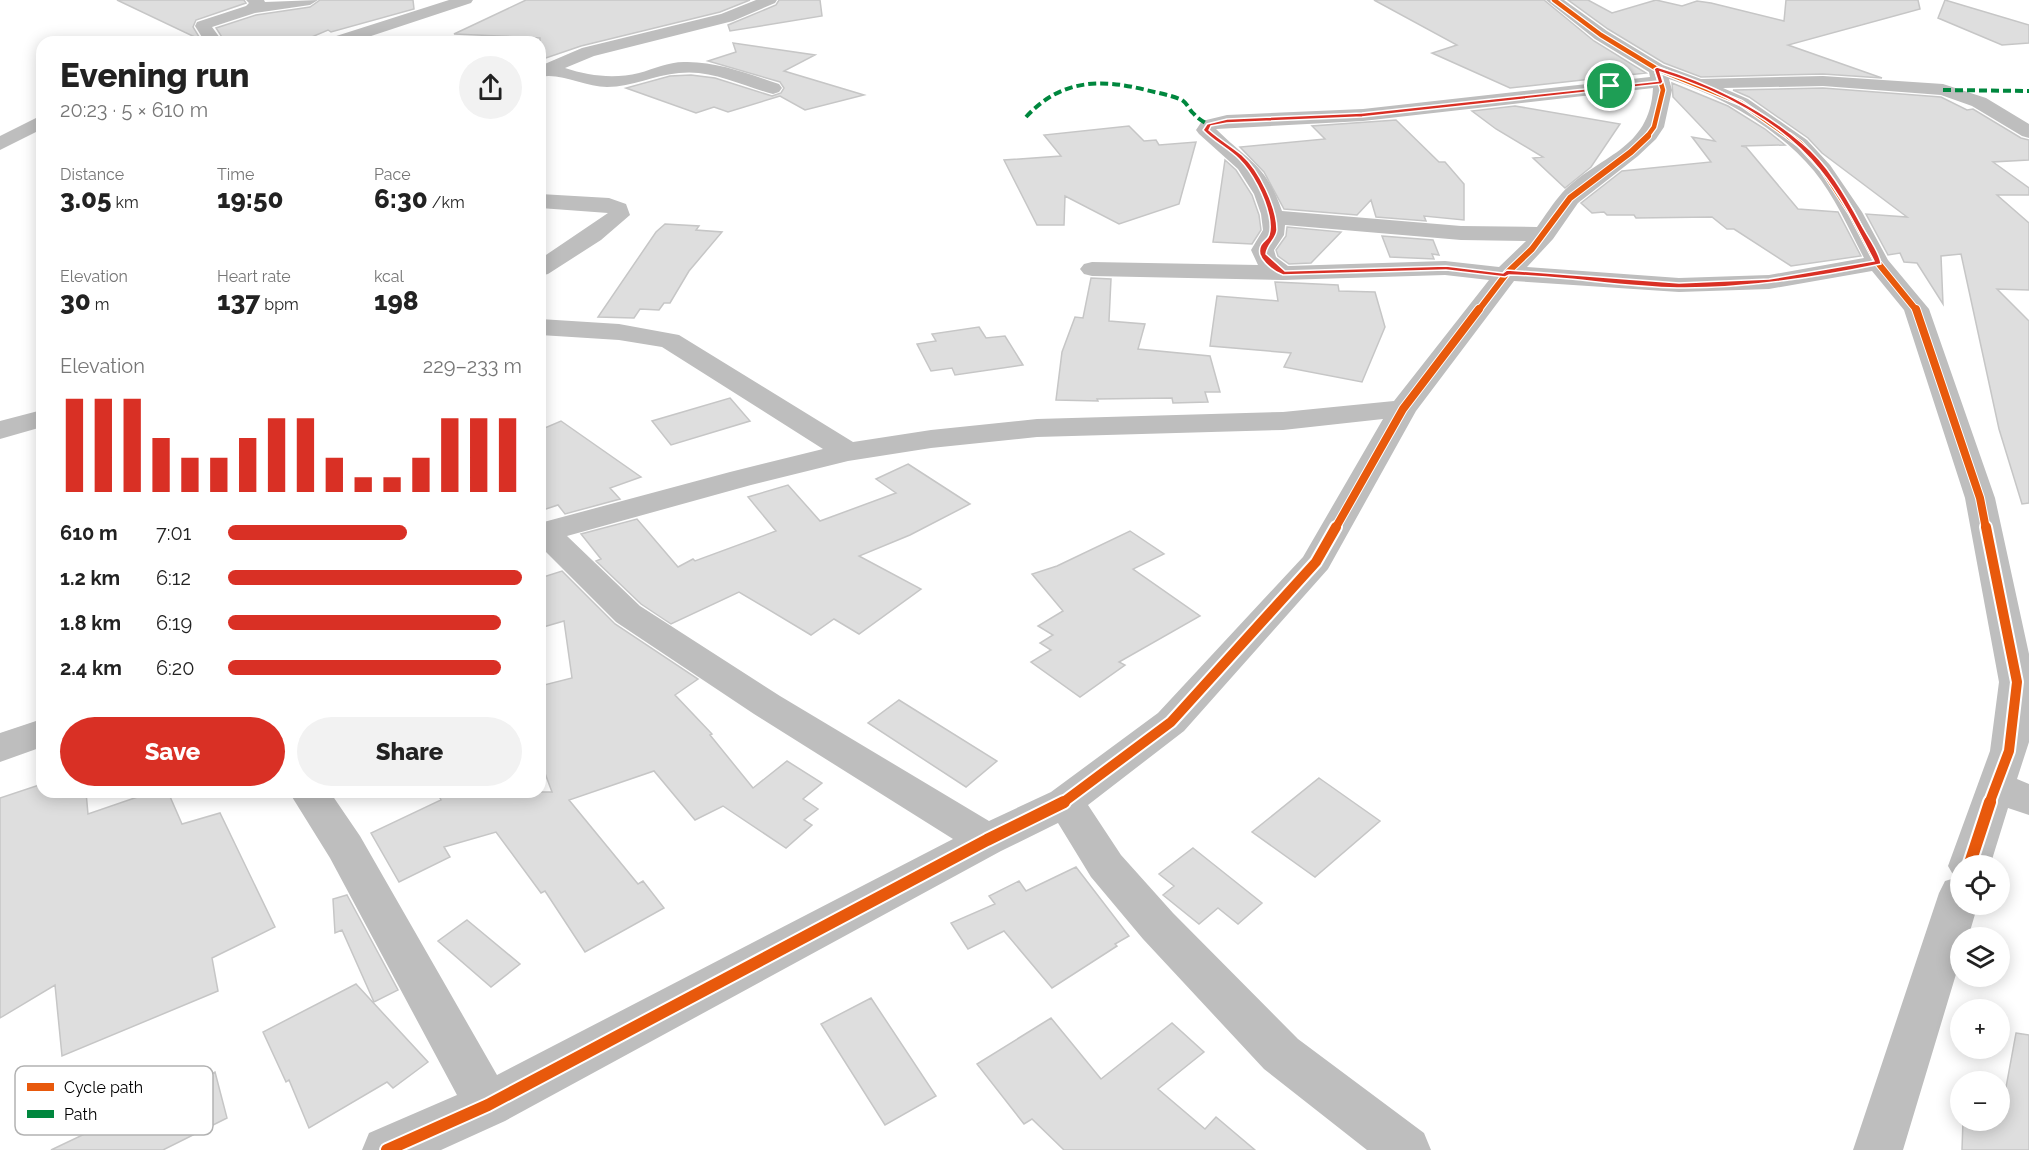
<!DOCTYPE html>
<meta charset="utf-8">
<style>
body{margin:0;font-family:Raleway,sans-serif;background:#f2f2f2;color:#222;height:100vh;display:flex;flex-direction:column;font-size:22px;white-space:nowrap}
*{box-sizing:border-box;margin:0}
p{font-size:20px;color:#767676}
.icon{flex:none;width:33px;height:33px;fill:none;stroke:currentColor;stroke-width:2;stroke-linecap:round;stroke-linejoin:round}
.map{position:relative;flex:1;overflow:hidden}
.side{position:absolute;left:36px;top:36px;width:510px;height:762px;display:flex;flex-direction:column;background:#fff;border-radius:18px;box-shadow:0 3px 15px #0003}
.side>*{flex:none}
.fabs{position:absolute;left:1950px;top:855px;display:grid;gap:12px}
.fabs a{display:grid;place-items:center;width:60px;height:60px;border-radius:50%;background:#fff;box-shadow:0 3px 15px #0003;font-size:30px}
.pin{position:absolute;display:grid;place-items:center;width:51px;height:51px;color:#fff;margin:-26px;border:3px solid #fff;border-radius:50%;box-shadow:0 2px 6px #0007}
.round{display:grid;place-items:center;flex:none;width:63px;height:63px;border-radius:32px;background:#f2f2f2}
.overview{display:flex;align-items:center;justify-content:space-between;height:102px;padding:0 24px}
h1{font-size:33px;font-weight:800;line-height:45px}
.metrics{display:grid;grid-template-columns:repeat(3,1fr);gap:9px;height:102px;padding:6px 24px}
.metrics div{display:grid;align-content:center}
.metrics b{font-size:26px;font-weight:800}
.metrics small{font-size:16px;font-weight:400}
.metrics p{font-size:16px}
.chart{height:168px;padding:12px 24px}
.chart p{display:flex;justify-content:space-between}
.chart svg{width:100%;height:108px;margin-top:6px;stroke:#d93025;stroke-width:6}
.action{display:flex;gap:12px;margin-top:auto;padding:12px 24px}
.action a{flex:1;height:69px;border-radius:36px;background:#d93025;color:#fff;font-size:24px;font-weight:800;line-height:69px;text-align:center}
.action a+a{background:#f2f2f2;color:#222}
ul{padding:0 24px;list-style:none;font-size:20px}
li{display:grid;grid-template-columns:96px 72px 1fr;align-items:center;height:45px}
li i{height:15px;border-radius:8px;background:#d93025}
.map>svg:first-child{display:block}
.building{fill:#dedede;stroke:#c6c6c6;stroke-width:1.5}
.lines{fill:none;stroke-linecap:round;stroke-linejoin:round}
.minor{fill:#bebebe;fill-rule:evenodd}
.quiet{stroke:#00873e;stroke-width:4;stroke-dasharray:8 4;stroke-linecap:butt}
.cycleway-far4-casing{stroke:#fff;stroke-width:7}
.cycleway-far3-casing{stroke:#fff;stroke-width:8}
.cycleway-far2-casing{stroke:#fff;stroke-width:10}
.cycleway-far1-casing{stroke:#fff;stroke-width:14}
.cycleway-casing{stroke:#fff;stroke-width:16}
.cycleway-far4{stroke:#e8590c;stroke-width:4.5}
.cycleway-far3{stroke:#e8590c;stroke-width:6}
.cycleway-far2{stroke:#e8590c;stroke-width:8}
.cycleway-far1{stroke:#e8590c;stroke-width:10}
.cycleway{stroke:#e8590c;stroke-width:12}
.route{fill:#d93025;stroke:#fff;stroke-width:1.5;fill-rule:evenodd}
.key{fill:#fff;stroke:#b2b2b2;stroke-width:1.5}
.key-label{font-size:16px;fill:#000}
</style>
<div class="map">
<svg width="2029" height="1150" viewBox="0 0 2029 1150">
<rect width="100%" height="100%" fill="#fff"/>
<path class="building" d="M117 0H244L246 3 196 20 193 27 201 40Z
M320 0H413L414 9 331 32 328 30 300 42H225L216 28 256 15 310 7Z
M526 0H750L720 12 581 46 540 60V38L454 34Z
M779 0H820L822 16 730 31 728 25 776 5Z
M1374 0H1544L1594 41 1646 73 1510 88 1432 53 1457 45Z
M1568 0H1588L1612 13 1656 0 1682 6 1697 1 1711 3 1784 21 1786 0H1918L1920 9 1788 45 1882 78 1823 74 1701 77 1664 63 1608 29Z
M1945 0 2029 25V43L2002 45 1938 18Z
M733 43 815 55 784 71 864 95 805 110 780 96 728 112 714 107 696 113 626 88 670 76 691 75 715 78 772 96 781 93 784 88 780 82 708 61 736 52Z
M1672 83 1728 106 1765 129 1785 145 1741 146 1746 147 1798 209 1838 212 1861 256 1791 266 1734 229H1727L1712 217 1636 218 1634 215H1607L1604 212 1592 213 1581 203 1622 171 1711 162 1692 137 1715 141 1673 97Z
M1823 88 1941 97 1967 110 1973 109 2021 138 2029 140V160L1993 162 2029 188V195H1997L2029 223V290L1997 289 2029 321V503L2022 504 1999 429 1961 254 1941 256 1943 304 1917 263 1904 262 1900 253 1888 255 1866 214 1907 217 1822 153 1808 138 1749 97 1733 90Z
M1515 106 1620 124 1591 167 1565 188 1533 158 1543 157 1496 129 1472 111Z
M1396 120 1439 162H1445L1464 184V220L1424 216 1426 221 1376 217 1371 200 1357 215 1284 209 1264 172 1240 147 1325 139 1312 126Z
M1129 126 1144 141 1156 140 1159 145 1196 142 1179 204 1119 224 1065 196 1064 225H1037L1004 160 1061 156 1044 135Z
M1225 160 1236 170 1252 195 1259 215 1261 230 1252 244 1213 242Z
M665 224 699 226 696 230 722 232 689 271 670 303H664L659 310 640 309 634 318 598 317 656 232Z
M1287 227 1341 232 1311 263 1289 264 1278 256 1276 250 1286 236Z
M1382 236 1433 240 1439 255 1432 254 1434 259 1390 257Z
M1091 278 1111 279 1109 321 1145 324 1138 349 1210 356 1220 392H1205L1208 402 1173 403 1172 398 1097 399 1098 401 1056 400 1062 352 1075 317 1083 318Z
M1275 282 1338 285 1339 291 1375 292 1385 327 1362 382 1284 367 1291 353 1210 346 1217 296 1278 301Z
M979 327 986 338 1005 336 1023 365 955 375 952 368 931 371 917 344 936 341 932 334Z
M730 398 750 421 671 445 652 421Z
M561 421 641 477 610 488 620 499 565 514 558 505 540 511V430Z
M908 464 970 504 910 535 859 556 921 589 859 634 834 619 811 635 739 592 671 624 641 604 596 561 601 559 581 534 637 519 678 567 693 559 695 561 776 531 748 497 788 485 820 521 896 493 876 479Z
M1130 531 1164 554 1133 569 1200 616 1119 662 1125 665 1080 697 1031 662 1051 650 1040 643 1053 635 1038 626 1063 611 1032 574 1057 566Z
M562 571 615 624 698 679 675 695 712 734 710 735 753 788 787 761 822 783 803 799 818 809 804 820 812 825 786 848 723 806 695 820 654 771 569 800 638 884 643 881 664 908 585 952 545 891 541 893 496 832 444 847 450 857 399 882 371 833 441 800 437 792H552L540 760V686L572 678 564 621 540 628V578Z
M899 700 997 761 966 787 868 723Z
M1319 778 1380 821 1315 877 1252 832Z
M42 784V792H86L88 814 152 792H168L182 824 220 813 275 927 212 958 218 991 62 1056 55 985 0 1018V798Z
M1193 848 1262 903 1238 924 1218 908 1199 924 1163 895 1174 886 1159 874Z
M1076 867 1129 936 1115 944 1117 946 1052 988 1004 931 968 949 951 923 995 904 989 896 1019 881 1026 891Z
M347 895 398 990 374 1002 342 930 335 933 333 899Z
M467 920 520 964 491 987 438 941Z
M356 984 428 1062 393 1088 387 1082 309 1128 289 1080 286 1082 263 1032Z
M871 998 936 1096 885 1125 821 1024Z
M1051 1018 1101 1079 1172 1023 1204 1052 1158 1089 1205 1129 1216 1117 1255 1150H1064L1032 1119 1024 1124 977 1064Z
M2016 1033 2029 1035V1150H1962L1963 1120H2000Z
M215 1072 227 1118 163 1150H51Z"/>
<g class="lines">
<path class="minor" d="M246 0H264L265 2 318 0 310 5 255 13 212 27 223 42H205L195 26 197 22 246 6 249 3Z
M449 0H473L471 3 353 42H327L330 38Z
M756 0H777L775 3 733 21 594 56 565 68C589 76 614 79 639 73 654 69 668 62 684 62 716 61 749 74 779 84L782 88 779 92 773 94C742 86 712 69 679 73 654 75 633 87 607 87 585 87 560 72 540 77V66L582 48 721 14Z
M1546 0H1564L1607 31 1663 65 1701 79 1823 76 1943 84 1986 98 2029 124V138L2022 136 1972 106 1941 95 1823 86 1723 88 1748 99 1807 140 1830 165 1862 212 1888 260 1929 309 1995 498 2029 654V742L2017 779 2029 784V815L2008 808 1990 866H1960V904H1978L1968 938H1960V961L1903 1150H1853L1939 893 1945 881 1955 878 1948 866 1990 751 1999 682 1965 498 1904 310 1872 271 1769 289 1679 292 1514 281 1416 411 1328 569 1184 731 1088 805 1121 855 1173 913 1298 1039 1424 1133 1431 1150H1367L1264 1069 1143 939 1091 877 1058 823 1001 851 505 1121 441 1150H362L369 1133 457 1095 330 858 289 792H330L360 836 497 1075 953 839 754 714 616 622 540 546V523L730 472 823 449 662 347 619 340 540 335V319L619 324 679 335 853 442 931 430 1037 419 1283 412 1394 401 1489 280 1445 275 1283 280 1092 276 1084 274 1080 269 1084 264 1092 262 1258 265 1251 250 1263 230 1261 214 1254 194 1238 169 1199 134 1196 130 1202 121 1227 115 1363 109 1650 77 1649 72 1595 39ZM1669 79C1722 96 1778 128 1814 171 1835 197 1849 229 1864 258L1769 275 1679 278 1527 267 1553 239 1578 203 1638 156 1656 139 1664 127 1672 90ZM1653 88C1650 151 1598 155 1562 193 1553 203 1545 216 1537 227L1461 226 1282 211C1266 164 1248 161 1216 129L1363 121ZM1285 225 1461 240 1526 241 1499 267 1445 261 1288 266 1276 257 1274 250 1284 235ZM1383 419 1303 557 1158 713 1051 792 989 821 780 696 640 606 567 536 751 485 848 461 931 448 1037 437 1283 430Z
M42 115V129L0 150V136Z
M540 194 609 198 626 204 630 215 601 240 548 274 540 276V259L608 213 540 208Z
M42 410V427L0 439V421Z
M42 719V747L0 762V733Z"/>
<path class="quiet" d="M1943 90 2029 91
M1026 117C1060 80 1099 78 1146 90 1158 93 1171 95 1182 100 1188 104 1189 110 1194 114 1198 119 1204 122 1209 125"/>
<g class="cycleway-far4-casing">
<path id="cycleway-far4" d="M1554 0 1601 35 1657 69 1663 90 1654 127 1646 138
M1657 69 1741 103 1791 138"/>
</g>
<g class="cycleway-far3-casing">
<path id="cycleway-far3" d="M1789 136 1800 144 1823 169 1851 212 1878 263 1917 311
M1478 311 1507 273 1532 249 1570 198 1631 152 1648 136"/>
</g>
<g class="cycleway-far2-casing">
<path id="cycleway-far2" d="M1916 309 1980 498 1986 529
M1335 529 1403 409 1479 309"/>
</g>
<g class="cycleway-far1-casing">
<path id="cycleway-far1" d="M1986 527 2017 682 2009 751 1989 804
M1061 804 1171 722 1316 562 1336 527"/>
</g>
<g class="cycleway-casing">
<path id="cycleway" d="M1969 866 1990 802
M387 1150 488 1105 987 840 1064 802"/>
</g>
<use href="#cycleway-far4" class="cycleway-far4"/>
<use href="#cycleway-far3" class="cycleway-far3"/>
<use href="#cycleway-far2" class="cycleway-far2"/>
<use href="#cycleway-far1" class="cycleway-far1"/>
<use href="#cycleway" class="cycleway"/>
</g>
<path class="route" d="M1657 67C1708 82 1761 108 1802 143 1827 163 1846 196 1861 224 1867 236 1880 252 1881 264 1814 278 1745 289 1677 288 1621 287 1565 276 1509 275L1505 277 1446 270 1283 275C1273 271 1254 258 1261 245 1263 241 1268 239 1269 235 1271 229 1270 221 1269 216 1265 197 1253 173 1239 159 1228 148 1213 141 1203 130L1207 124 1227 119 1362 113 1658 81 1654 69ZM1660 72C1718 90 1781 121 1820 170 1842 197 1858 230 1874 261L1769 279 1679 283 1507 270 1503 273 1446 266 1285 271 1266 254C1267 244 1276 240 1277 230 1277 207 1259 170 1242 155 1231 146 1219 139 1209 130L1211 126 1227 123 1362 117 1661 84 1663 82Z"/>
<rect x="15" y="1066" width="198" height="69" rx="9" class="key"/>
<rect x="27" y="1083" width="27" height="8" fill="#e8590c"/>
<rect x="27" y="1110" width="27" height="8" fill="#00873e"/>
<g class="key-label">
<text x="64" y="1093">Cycle path</text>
<text x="64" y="1120">Path</text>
</g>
</svg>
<div class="fabs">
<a><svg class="icon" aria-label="locate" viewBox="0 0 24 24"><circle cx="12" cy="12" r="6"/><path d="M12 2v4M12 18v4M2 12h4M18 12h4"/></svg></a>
<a><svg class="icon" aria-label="layers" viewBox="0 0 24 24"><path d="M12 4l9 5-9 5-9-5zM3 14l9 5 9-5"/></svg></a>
<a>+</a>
<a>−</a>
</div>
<div class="pin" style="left:1610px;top:86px;background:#1e9e55"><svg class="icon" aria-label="arrive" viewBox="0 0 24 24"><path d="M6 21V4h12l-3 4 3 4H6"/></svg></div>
<section class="side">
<div class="overview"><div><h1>Evening run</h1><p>20:23 · 5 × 610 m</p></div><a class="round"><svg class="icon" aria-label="share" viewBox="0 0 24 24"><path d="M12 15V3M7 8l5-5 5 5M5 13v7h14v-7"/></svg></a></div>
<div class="metrics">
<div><p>Distance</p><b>3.05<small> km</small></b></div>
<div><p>Time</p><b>19:50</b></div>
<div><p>Pace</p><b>6:30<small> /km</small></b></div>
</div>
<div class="metrics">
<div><p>Elevation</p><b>30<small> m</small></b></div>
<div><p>Heart rate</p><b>137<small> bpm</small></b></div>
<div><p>kcal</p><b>198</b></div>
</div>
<div class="chart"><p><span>Elevation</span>229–233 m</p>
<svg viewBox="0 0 160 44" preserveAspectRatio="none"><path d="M5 44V6M15 44V6M25 44V6M35 44V22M45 44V30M55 44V30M65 44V22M75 44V14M85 44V14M95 44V30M105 44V38M115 44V38M125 44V30M135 44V14M145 44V14M155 44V14"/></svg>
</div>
<ul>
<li><b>610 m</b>7:01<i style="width:61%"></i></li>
<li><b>1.2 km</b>6:12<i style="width:100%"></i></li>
<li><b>1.8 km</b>6:19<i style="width:93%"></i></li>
<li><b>2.4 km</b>6:20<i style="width:93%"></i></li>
</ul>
<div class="action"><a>Save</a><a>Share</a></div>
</section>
</div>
